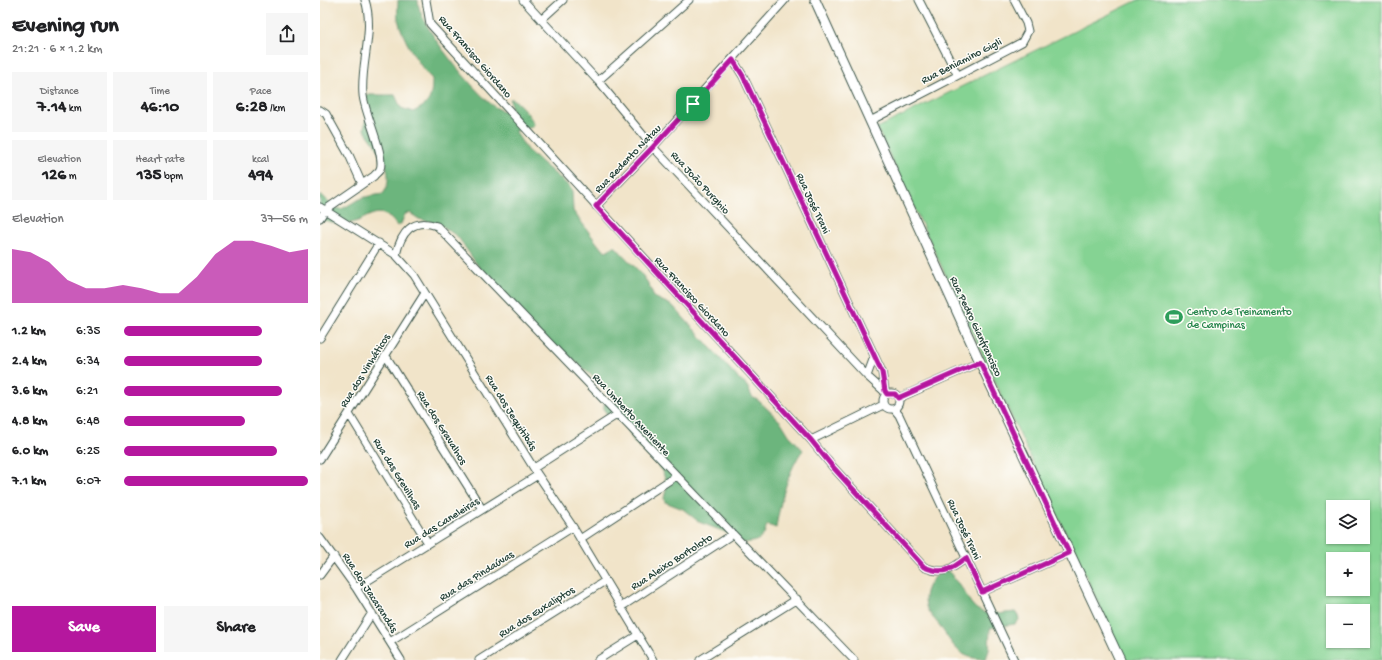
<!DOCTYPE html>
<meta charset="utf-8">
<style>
body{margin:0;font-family:"Gochi Hand",sans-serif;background:#f6f6f6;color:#202124;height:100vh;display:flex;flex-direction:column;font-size:15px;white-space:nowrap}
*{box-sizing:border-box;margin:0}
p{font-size:13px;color:#757577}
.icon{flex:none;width:22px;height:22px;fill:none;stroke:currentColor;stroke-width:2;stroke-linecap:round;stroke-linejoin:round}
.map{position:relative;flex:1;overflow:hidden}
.panel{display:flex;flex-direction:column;background:#fff;width:320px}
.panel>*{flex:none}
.fabs{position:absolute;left:1006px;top:500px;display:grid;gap:8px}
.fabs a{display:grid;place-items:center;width:44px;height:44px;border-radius:0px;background:#fff;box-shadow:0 1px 3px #0004;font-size:20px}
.pin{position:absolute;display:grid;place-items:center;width:34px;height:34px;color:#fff;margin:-17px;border-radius:8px;box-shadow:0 2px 6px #0006}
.round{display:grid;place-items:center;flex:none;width:42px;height:42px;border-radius:0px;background:#f6f6f6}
.head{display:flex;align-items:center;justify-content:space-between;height:68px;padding:0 12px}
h1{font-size:22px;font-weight:700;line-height:30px}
.figures{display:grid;grid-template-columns:repeat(3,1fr);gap:6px;height:68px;padding:4px 12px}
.figures div{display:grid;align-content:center;border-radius:0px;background:#f6f6f6;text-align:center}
.figures b{font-size:17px;font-weight:700}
.figures small{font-size:11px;font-weight:400}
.figures p{font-size:11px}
.chart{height:112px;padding:8px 12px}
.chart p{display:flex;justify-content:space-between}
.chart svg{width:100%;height:72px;margin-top:4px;fill:#b5179e;opacity:.7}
.action{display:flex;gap:8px;margin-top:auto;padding:8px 12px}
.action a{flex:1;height:46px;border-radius:0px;background:#b5179e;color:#fff;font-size:16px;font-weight:700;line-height:46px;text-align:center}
.action a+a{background:#f6f6f6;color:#202124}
ul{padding:0 12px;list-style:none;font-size:13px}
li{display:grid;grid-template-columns:64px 48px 1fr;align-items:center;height:30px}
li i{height:10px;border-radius:5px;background:#b5179e}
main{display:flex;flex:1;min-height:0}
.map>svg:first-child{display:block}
.green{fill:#85d393;stroke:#528864;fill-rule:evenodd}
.forest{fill:#6cb57d;stroke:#467958}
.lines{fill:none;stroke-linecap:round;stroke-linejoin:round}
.minor-casing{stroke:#3e564a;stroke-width:9}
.tertiary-casing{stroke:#3e564a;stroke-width:11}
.minor{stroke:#fff;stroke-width:7}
.tertiary{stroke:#fff;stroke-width:9}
.route-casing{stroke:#fff;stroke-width:8}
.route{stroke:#b5179e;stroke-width:5}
.labels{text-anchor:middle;stroke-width:3;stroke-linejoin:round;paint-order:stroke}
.street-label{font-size:11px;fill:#1f3d34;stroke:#fdfcf7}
.leisure-label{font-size:11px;fill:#27864d;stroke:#fdfcf7;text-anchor:start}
</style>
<main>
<section class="panel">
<div class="head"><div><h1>Evening run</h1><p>21:21 · 6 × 1.2 km</p></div><a class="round"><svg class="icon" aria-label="share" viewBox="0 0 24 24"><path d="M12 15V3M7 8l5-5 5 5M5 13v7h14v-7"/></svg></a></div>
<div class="figures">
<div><p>Distance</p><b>7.14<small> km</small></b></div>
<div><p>Time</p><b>46:10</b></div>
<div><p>Pace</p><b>6:28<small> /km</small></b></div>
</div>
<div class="figures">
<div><p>Elevation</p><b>126<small> m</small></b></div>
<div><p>Heart rate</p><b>135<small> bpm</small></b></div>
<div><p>kcal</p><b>494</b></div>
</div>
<div class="chart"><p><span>Elevation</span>37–56 m</p>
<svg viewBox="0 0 160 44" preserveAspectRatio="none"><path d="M0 44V11L10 13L20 19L30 30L40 35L50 35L60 33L70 35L80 38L90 38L100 28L110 14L120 6L130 6L140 9L150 13L160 11V44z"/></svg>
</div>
<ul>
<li><b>1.2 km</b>6:35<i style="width:75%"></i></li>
<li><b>2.4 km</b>6:34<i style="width:75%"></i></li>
<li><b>3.6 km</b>6:21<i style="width:86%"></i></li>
<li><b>4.8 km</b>6:48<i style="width:66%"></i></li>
<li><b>6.0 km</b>6:25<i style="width:83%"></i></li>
<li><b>7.1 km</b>6:07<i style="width:100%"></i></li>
</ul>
<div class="action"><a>Save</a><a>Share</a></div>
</section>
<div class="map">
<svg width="1062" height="660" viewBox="0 0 1062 660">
<rect width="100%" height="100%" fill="#fdfcf7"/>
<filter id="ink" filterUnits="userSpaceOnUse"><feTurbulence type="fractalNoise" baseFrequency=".025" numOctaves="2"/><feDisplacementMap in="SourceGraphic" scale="8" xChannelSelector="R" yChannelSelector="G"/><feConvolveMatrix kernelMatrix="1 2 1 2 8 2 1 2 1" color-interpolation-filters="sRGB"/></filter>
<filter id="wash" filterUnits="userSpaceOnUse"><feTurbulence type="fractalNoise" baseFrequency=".012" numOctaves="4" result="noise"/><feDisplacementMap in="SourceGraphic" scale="16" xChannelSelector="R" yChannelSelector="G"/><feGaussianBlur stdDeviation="0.9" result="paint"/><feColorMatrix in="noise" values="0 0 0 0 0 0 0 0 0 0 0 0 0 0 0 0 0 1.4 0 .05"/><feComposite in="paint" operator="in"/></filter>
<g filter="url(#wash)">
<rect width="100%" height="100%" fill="#f1e4c9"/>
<path class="green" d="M818 0H1062V660H805L557 128ZM1013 507H1043V537H1013ZM1013 559H1043V589H1013ZM1013 611H1043V641H1013Z"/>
<path class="forest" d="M78 0H98C96 23 156 94 175 107 180 110 187 112 192 115L190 99H193C201 105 210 115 214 124L213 127 195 131 207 150 250 187 252 191 253 211 280 247 286 251 293 247H296C311 265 327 274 334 297L353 306 417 377 427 386 432 397 439 401 461 422 469 435 483 450C469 467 459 506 456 528L448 525 446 527C444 541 434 542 422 543L413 535 379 522 363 509 345 502 344 498 347 485 342 470 314 442 303 420 289 416 284 410V404L300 403V400L249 356 221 336 167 279 138 237 121 225 99 219 90 213 85 214 81 224 77 226C58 199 47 223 25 224 16 225 8 221 0 219V194C23 217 18 209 42 198 48 196 57 195 63 194 78 174 57 146 44 130L45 122 50 112 46 95H75L81 108 93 112C110 104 112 98 112 79 99 66 82 38 78 19 77 13 78 6 78 0Z
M624 569 633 575 634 579C641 586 644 591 649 600 659 618 677 614 695 612L698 614 699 620 695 624 670 628 669 650 666 659C640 659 635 648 622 629 618 622 608 614 606 606 602 590 612 578 624 569Z"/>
</g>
<g filter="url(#ink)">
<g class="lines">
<g class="minor-casing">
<path id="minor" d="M106 0 110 24 491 440 512 466 604 567C623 575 631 570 646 558
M203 0 278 81 333 147 547 376 567 394
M599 0 637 74
M221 20 243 0
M413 60 423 76 562 372 565 391
M278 81 369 0
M0 110 6 114 30 157 42 184
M550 121 702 42 708 31 706 23 694 0
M276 206 333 147 465 0
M0 207 76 255 94 275 218 475 253 527 333 660
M0 218 5 210 54 176C55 174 59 172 60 169 66 156 44 112 43 95 40 64 55 31 45 0
M76 255C81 233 92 217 117 226L534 660
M0 338 59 243
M66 356 162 509
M547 376 554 357
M563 401a8 8 0 1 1 16 0a8 8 0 1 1-16 0Z
M579 398 660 362
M574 409 579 415 694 660
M29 414 108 543
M491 440 563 405
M0 459 105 293
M214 468 298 414
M0 538 36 588 81 660
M260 539 356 476
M0 575 14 556
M36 588 218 475
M662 592 749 553
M301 607 413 534
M70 642 253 527
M22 660 52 613
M159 660 285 581
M278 660 318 635
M380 660 477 599"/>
</g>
<g class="tertiary-casing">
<path id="tertiary" d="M495 0 660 362 800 660"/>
</g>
<use href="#minor" class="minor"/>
<use href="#tertiary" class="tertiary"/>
</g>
</g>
<g class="lines" filter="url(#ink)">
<g class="route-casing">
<path id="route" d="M413 60 423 76 562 372 565 391 567 394H575L578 398 660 362 749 553 662 592 646 558C631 570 623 575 604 567L512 466 491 440 276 206 333 147Z"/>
</g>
<use href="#route" class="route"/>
</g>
<defs>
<g id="stadium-bare" transform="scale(1.38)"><path d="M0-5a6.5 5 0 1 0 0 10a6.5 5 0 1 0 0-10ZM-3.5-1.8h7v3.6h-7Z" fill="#2e9e5b" stroke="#fdfcf7" stroke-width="2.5" paint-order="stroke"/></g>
</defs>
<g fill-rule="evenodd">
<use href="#stadium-bare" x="854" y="317"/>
</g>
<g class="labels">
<g class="street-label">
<text transform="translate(156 56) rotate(49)" y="4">Rua Francisco Giordano</text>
<text transform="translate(641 60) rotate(-27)" y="4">Rua Beniamino Gigli</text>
<text transform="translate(307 158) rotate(-46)" y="4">Rua Redento Natau</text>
<text transform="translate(381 182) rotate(47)" y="4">Rua João Purghio</text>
<text transform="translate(494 203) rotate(65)" y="4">Rua José Trani</text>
<text transform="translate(373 296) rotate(47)" y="4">Rua Francisco Giordano</text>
<text transform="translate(657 326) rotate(65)" y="4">Rua Pedro Gianfrancisco</text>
<text transform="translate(44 370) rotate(-58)" y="4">Rua dos Vinháticos</text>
<text transform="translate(192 412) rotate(58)" y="4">Rua dos Jequitibás</text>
<text transform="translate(312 414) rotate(47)" y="4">Rua Umberto Aveniente</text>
<text transform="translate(123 427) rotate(58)" y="4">Rua dos Gravalhos</text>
<text transform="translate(78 473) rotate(58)" y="4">Rua das Grevilhas</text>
<text transform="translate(121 522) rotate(-32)" y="4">Rua das Caneleiras</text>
<text transform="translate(645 529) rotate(65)" y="4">Rua José Trani</text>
<text transform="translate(351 561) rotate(-33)" y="4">Rua Aleixo Bortoloto</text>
<text transform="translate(156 575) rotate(-32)" y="4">Rua das Pindaúvas</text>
<text transform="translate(51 592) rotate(57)" y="4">Rua dos Jacarandás</text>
<text transform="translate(216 611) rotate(-32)" y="4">Rua dos Euxaliptos</text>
</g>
<g class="leisure-label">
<text x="867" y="315">Centro de Treinamento<tspan x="867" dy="13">de Campinas</tspan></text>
</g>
</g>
</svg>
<div class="fabs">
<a><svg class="icon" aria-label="layers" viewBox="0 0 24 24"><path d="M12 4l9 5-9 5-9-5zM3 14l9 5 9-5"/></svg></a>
<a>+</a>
<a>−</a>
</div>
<div class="pin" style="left:373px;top:104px;background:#1e9e55"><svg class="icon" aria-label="arrive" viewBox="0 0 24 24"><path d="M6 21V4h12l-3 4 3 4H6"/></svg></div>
</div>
</main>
